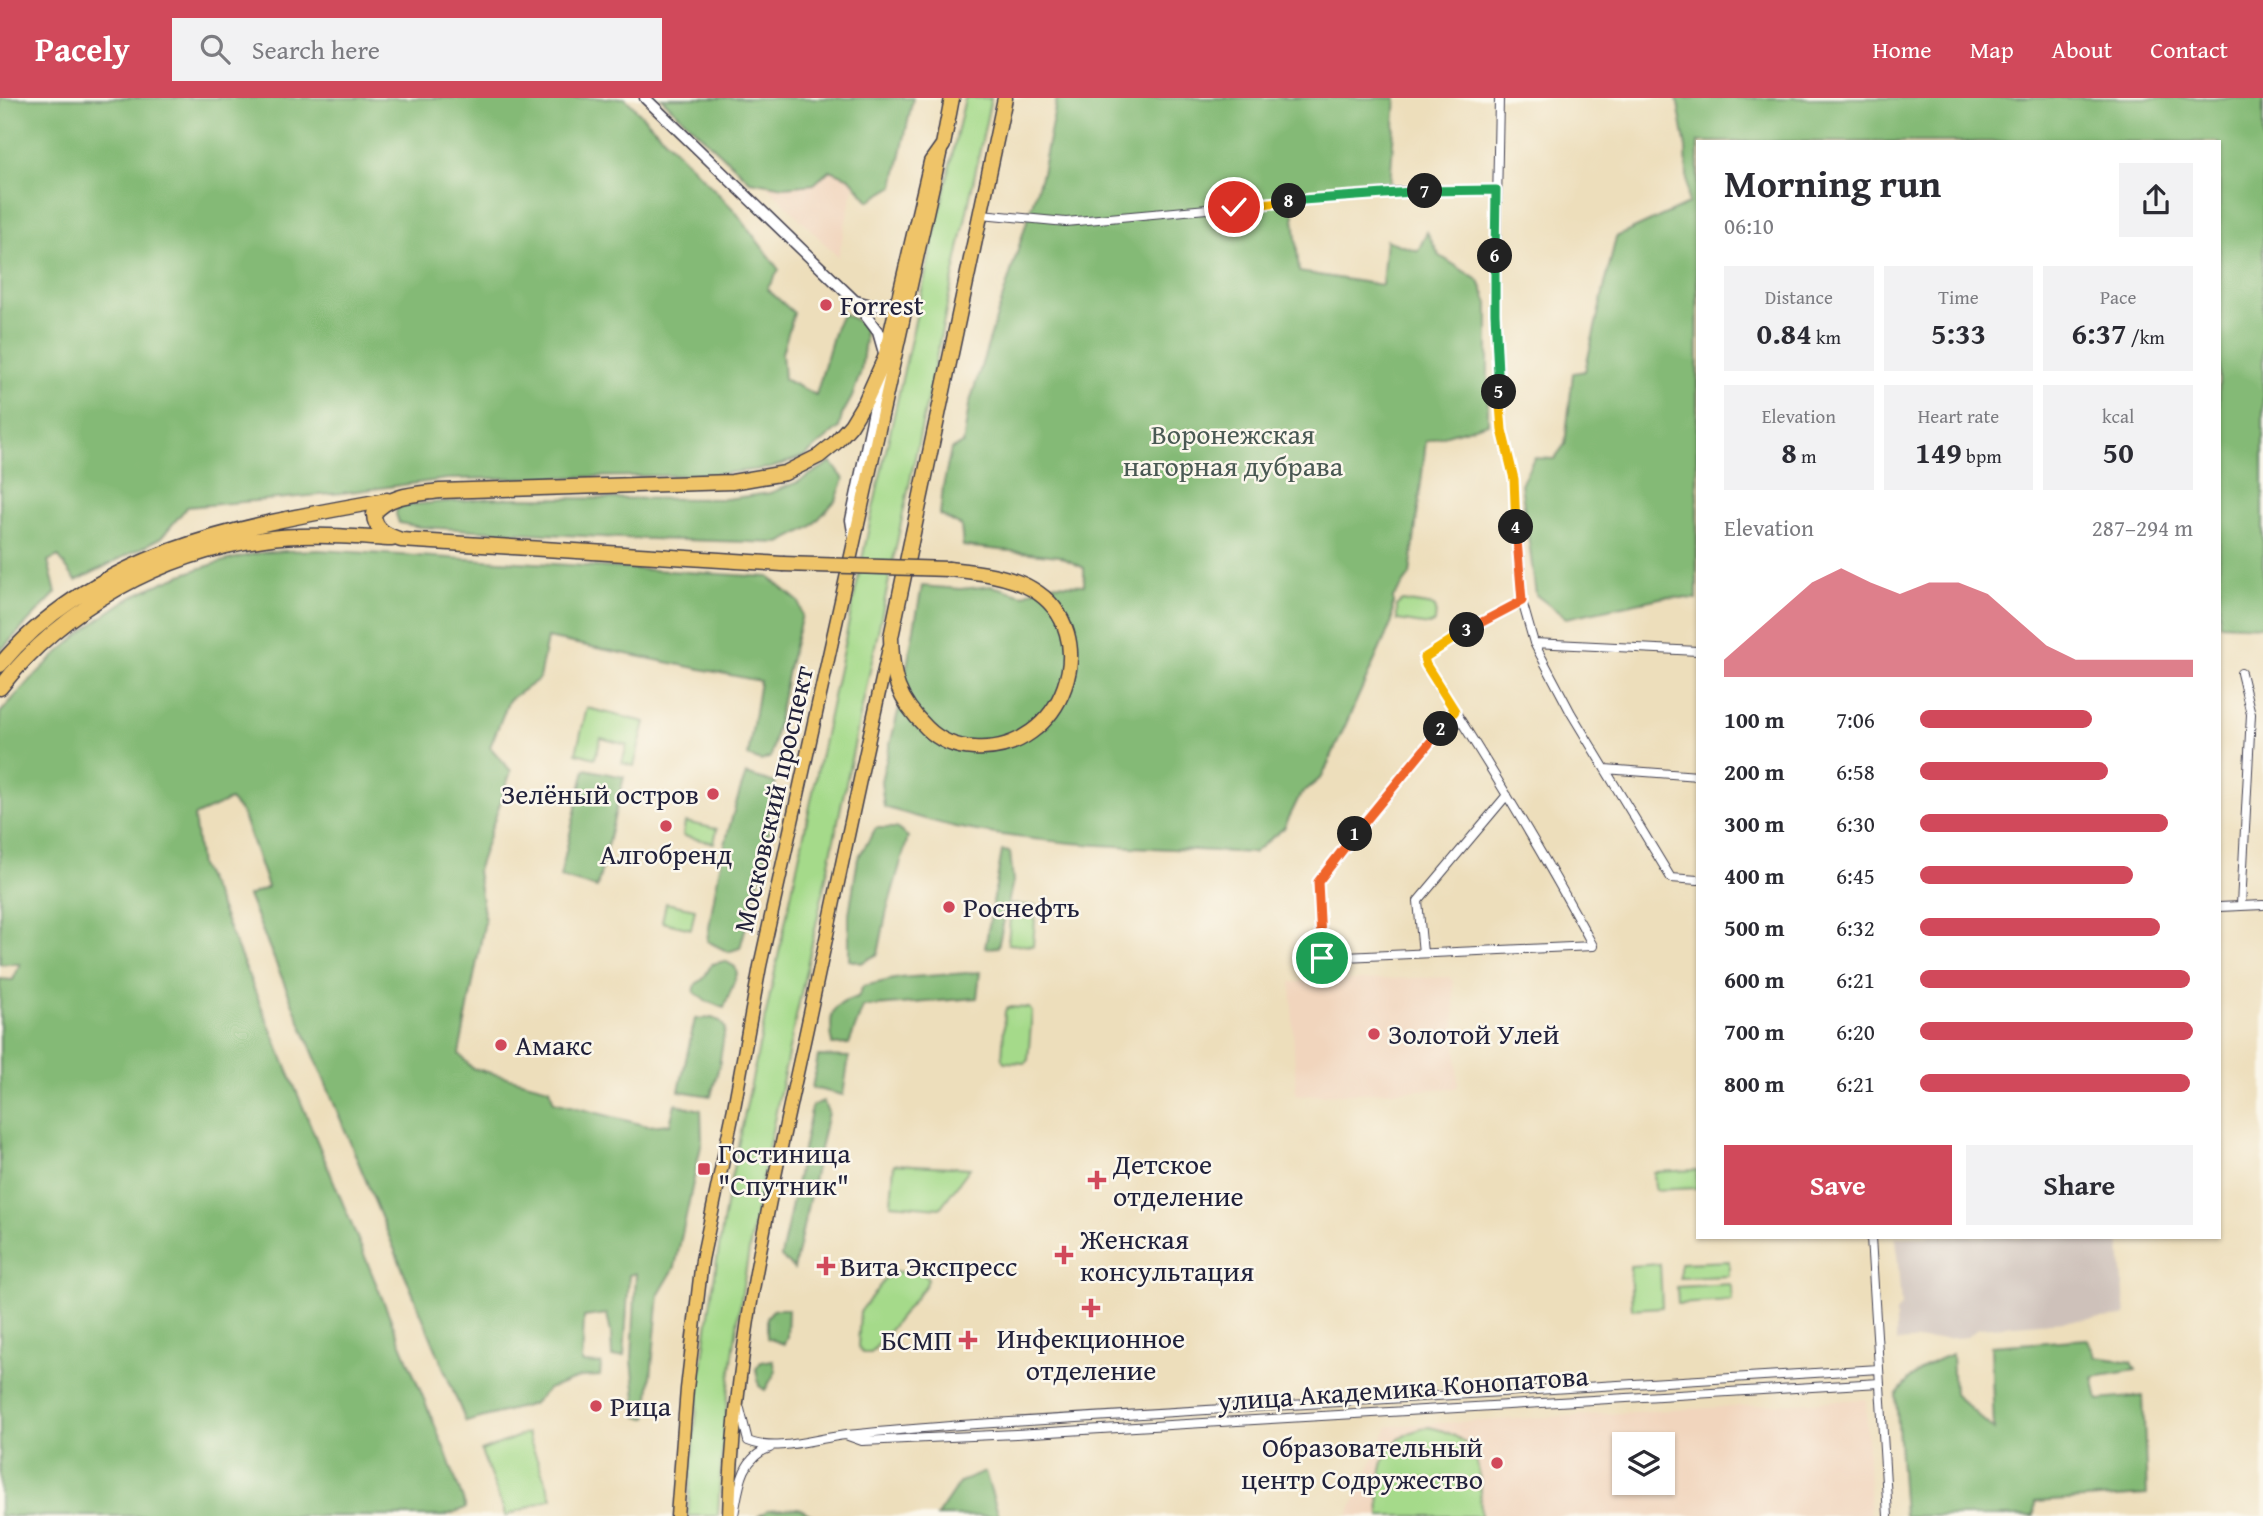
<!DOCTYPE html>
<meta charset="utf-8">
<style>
body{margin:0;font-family:"Gentium Book Plus",serif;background:#f2f2f3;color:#2b2b33;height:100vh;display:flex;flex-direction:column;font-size:26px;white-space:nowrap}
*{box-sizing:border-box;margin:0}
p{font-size:23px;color:#7c7c81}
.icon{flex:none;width:38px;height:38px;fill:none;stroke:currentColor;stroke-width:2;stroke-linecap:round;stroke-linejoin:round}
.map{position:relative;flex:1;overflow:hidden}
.panel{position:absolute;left:1696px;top:42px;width:525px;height:1099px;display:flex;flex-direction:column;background:#fff;border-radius:0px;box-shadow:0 2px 5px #0004}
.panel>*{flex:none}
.buttons{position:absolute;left:1612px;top:1334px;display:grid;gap:14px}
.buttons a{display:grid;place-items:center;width:63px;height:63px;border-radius:0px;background:#fff;box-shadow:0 2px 5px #0004;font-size:35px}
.pin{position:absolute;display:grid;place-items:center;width:60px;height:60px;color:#fff;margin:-30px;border:4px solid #fff;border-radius:50%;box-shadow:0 2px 7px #0007}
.km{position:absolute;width:35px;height:35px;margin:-18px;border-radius:50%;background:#222;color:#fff;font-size:19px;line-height:35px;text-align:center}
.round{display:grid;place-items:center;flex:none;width:74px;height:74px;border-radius:0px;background:#f2f2f3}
.headline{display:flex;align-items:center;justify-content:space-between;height:119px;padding:0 28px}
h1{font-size:38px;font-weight:600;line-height:52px}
.stats{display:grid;grid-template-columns:repeat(3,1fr);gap:10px;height:119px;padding:7px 28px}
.stats div{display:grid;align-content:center;border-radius:0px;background:#f2f2f3;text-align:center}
.stats b{font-size:30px;font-weight:600}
.stats small{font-size:19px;font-weight:400}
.stats p{font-size:19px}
.chart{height:196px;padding:14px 28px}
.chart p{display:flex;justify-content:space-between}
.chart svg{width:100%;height:126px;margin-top:7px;fill:#d1495b;opacity:.7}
.action{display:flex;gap:14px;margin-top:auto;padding:14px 28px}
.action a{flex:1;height:80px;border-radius:0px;background:#d1495b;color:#fff;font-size:28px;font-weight:600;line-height:80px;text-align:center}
.action a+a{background:#f2f2f3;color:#2b2b33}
ul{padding:0 28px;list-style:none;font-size:23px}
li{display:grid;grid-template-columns:112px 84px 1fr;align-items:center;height:52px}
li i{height:18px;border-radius:9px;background:#d1495b}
header{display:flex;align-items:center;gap:42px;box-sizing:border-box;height:98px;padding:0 35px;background:#d1495b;color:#fff}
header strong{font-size:33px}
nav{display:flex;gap:38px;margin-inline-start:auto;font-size:24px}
.search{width:490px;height:63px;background:#f2f2f3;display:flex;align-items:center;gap:18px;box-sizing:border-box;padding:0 24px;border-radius:0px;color:#7c7c81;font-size:26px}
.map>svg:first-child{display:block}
.built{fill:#f1d5bd;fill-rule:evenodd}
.industrial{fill:#cec1ba}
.green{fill:#a5da8a;stroke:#647e62;stroke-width:2}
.forest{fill:#84ba76;stroke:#536e58;stroke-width:2}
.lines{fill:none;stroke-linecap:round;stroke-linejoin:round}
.minor-casing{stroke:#403e4e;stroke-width:10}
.tertiary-casing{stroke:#403e4e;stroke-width:13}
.primary-casing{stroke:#403e4e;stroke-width:15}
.trunk-casing{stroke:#403e4e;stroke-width:17}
.minor{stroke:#fff;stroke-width:8}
.tertiary{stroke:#fff;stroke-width:10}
.primary{stroke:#efc469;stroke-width:12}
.trunk{stroke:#efc469;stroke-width:14}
.trunk-bridge-casing{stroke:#403e4e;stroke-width:17;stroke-linecap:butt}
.trunk-bridge{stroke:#efc469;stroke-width:14}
.split-1-casing{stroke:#fff;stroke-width:14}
.split-2-casing{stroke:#fff;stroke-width:14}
.split-3-casing{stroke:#fff;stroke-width:14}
.split-4-casing{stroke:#fff;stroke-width:14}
.split-5-casing{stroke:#fff;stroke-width:14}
.split-6-casing{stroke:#fff;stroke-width:14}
.split-7-casing{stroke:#fff;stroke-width:14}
.split-8-casing{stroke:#fff;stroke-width:14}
.split-9-casing{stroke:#fff;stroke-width:14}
.split-1{stroke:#f0652b;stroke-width:9}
.split-2{stroke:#f0652b;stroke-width:9}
.split-3{stroke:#f5b400;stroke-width:9}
.split-4{stroke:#f0652b;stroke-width:9}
.split-5{stroke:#f5b400;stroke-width:9}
.split-6{stroke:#22a559;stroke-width:9}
.split-7{stroke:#22a559;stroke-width:9}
.split-8{stroke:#22a559;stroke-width:9}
.split-9{stroke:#f5b400;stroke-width:9}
.poi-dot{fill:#d1495b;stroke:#fbf7ec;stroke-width:2.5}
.labels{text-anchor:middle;stroke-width:5;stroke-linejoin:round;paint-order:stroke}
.poi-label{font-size:28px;fill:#22223b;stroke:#fbf7ec;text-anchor:start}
.park-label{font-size:28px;fill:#495953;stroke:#fbf7ec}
.street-label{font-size:28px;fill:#22223b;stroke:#fbf7ec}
</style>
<header>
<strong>Pacely</strong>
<div class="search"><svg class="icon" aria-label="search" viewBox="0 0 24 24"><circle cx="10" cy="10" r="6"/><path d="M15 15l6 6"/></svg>Search here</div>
<nav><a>Home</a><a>Map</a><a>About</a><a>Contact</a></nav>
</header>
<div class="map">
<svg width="2263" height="1418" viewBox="0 0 2263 1418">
<rect width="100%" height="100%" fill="#fbf7ec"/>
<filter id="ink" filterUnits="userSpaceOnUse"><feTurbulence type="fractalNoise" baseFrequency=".0143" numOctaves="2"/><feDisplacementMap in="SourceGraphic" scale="14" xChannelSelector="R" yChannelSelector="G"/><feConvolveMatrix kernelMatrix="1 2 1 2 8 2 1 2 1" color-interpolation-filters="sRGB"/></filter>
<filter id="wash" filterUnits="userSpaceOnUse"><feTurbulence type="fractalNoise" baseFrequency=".00686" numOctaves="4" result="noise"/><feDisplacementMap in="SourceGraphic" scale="28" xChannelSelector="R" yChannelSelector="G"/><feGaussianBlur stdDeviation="1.57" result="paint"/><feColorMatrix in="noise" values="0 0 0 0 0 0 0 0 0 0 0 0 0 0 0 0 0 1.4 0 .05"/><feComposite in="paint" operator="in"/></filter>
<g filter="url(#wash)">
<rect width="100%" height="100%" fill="#eddebb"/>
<path class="built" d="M679 0H873L838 159Z
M1449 879 1453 883 1458 986 1456 990 1300 998 1296 996 1291 884Z
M1866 1301 1870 1418H1348L1388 1328ZM1624 1346H1662V1384H1624Z"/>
<path class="industrial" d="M1896 1139H2119L2126 1218 1979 1230 1967 1239 1896 1244V1215L1901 1208Z"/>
<path class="green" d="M965 0H991C937 263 881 526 824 789 780 997 728 1205 718 1418H688C694 1309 710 1202 728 1095L870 424Z
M1402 503 1434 508 1436 511 1435 524 1429 527 1397 522V507Z
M587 610 645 624 634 668 622 665 627 647 601 640 595 660 576 655Z
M685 724 717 731 714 745 683 738Z
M666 805 695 811 691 831 662 824Z
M1011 806 1036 808 1033 848 1008 846Z
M1008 909 1029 910 1032 914 1028 962 1025 965 1005 964 1002 961 1005 913Z
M894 1066 970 1070 940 1110 891 1106Z
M1697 1072V1090L1655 1092 1654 1074Z
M1729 1163V1178L1680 1180V1165Z
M1660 1166 1662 1209 1632 1211 1630 1168Z
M891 1173 923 1176 928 1180 926 1187 871 1255H863L858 1249 860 1214Z
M1731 1186 1732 1203 1678 1206 1677 1189Z
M1429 1329C1485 1341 1479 1371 1481 1418H1380C1378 1373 1377 1339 1429 1329Z
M527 1335 552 1400 506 1418 481 1353Z"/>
<path class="forest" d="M0 0H625L735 113 779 172 767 191 794 215 782 255 784 281 816 297 836 228 843 215 864 227 865 241 861 273 852 299 842 317 839 330 805 358 771 370 709 377 447 381 342 395 187 409 161 440 76 483 58 458 48 463 56 495 0 553Z
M661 0H913L894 88 869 103 850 80 830 72 814 86 784 89 750 83Z
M1057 0H1396L1390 87 1292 97 1299 174 1382 187 1386 142 1418 153 1427 134 1439 157 1479 183 1488 205V325L1426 343 1410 477 1393 500 1392 524 1322 679 1300 697 1284 730 1253 755C1154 749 1053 749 956 729 932 724 908 716 884 709L881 683 899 610 922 488 960 491 992 488 1023 497 1046 486 1084 487V470L1059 458 963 448 961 428 940 417 943 389 951 351 963 346 969 307 1042 75Z
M1677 0H2263V528L2219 526V44H1698L1697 501 1665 499 1566 520 1536 497 1521 386 1534 360 1554 361 1565 346 1573 275 1585 273 1616 139 1688 106 1686 50Z
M831 364 844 381 836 402 811 429 780 445 620 440 420 429 399 425 396 416 397 410 406 407 494 400 726 401 770 395 798 384Z
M318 452 769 479 799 504 802 517 789 567 771 659 761 663 748 658 760 583 547 540 539 581 509 602 490 649 511 673 477 773 485 822 459 956 472 970 549 990 554 1004 648 1028 670 1026 675 1006 701 1012 702 1043 675 1169 659 1196 647 1320 638 1319 632 1262 636 1175 629 1177 624 1258 612 1259 611 1235 607 1216 584 1219 582 1265 601 1266 600 1278 581 1279 548 1291 533 1306 466 1324 248 798 268 789 242 715 230 702 194 718 200 768 216 799 445 1352 466 1410 444 1418H0V881L13 882 20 866H0V615C35 575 75 536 119 507 152 485 211 465 249 457 271 452 296 453 318 452Z
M585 671 624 679 597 790 560 779Z
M746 676 775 685 765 760 740 850 728 854 707 843C715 787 726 730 746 676Z
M876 730H896L908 739 887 812 878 856 861 865 849 862V816L858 760Z
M1002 753 1010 754 1013 783 998 849 985 850Z
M725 863 735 869 737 876 724 910 706 903 694 894 696 886 703 881 712 866Z
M980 874 977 900 863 909 849 946 832 947C831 917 826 908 858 899L863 888 899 880Z
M712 920 720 923 725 930 719 968 711 998 679 993 695 921Z
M818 958 849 959 843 997 812 990Z
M823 1003 828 1014 794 1171 781 1159 812 1008Z
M774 1211H788L787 1239 784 1246 767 1240V1219Z
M2087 1241 2096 1259 2132 1264 2136 1272 2093 1279 2098 1302 2143 1298 2147 1397 2035 1404 2034 1418H1904L1896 1297C1914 1274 1925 1266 1952 1256L1954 1296 1994 1332 1991 1248Z
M773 1262 776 1273 765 1292 759 1288 756 1271 761 1264Z
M985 1374 999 1418H937L960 1384Z
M799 1410 813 1418H759L768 1412Z"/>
</g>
<g filter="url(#ink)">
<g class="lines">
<g class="minor-casing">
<path id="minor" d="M1499 0 1495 215 1502 332 1514 381 1522 503 1534 545 1571 615 1671 780 1698 782
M981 116 1066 124 1402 93 1496 92
M1534 545 1698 553
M1455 613 1318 784 1322 860 1593 848C1542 752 1484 659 1426 567L1424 560 1466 533 1522 503
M1605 671 1698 678
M2241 807 2251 616 2241 575
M2219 809 2263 807
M1423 855 1418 803 1507 697
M1871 1139 1888 1418
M740 1311 748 1343C777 1355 816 1340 846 1337 884 1333 923 1330 961 1327L1879 1271
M848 1338 862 1343 1016 1336 1880 1285
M734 1417C739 1390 741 1359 770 1350"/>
</g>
<g class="tertiary-casing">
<path id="tertiary" d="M645 0 854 202 878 234 884 255
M856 203C873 208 888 213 900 197
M854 440 851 422 882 275"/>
</g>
<g class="primary-casing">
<path id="primary" d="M677 1418 687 1291 702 1162 734 1010 760 868 941 52
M729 1418C733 1259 769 1103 803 948 832 815 859 682 889 550"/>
</g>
<g class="trunk-casing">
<path id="trunk" d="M783 466 401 442C387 437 374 432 374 416 388 396 419 396 440 393L732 384 785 375 819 358 835 345 851 327 866 302 885 260 931 64 943 47 952 0
M949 471C976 474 1008 477 1032 491 1106 534 1064 656 974 650 955 649 940 643 927 630 897 601 892 580 891 539L1005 0
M0 567C97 451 247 427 387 402
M0 590C63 509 163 455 264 441 306 435 350 439 392 441"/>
</g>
<use href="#minor" class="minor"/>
<use href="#tertiary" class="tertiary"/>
<use href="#primary" class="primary"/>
<use href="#trunk" class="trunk"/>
<g class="trunk-bridge-casing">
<path id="trunk-bridge" d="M783 466 949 471"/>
</g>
<use href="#trunk-bridge" class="trunk-bridge"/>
</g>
</g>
<g class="lines" filter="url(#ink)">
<g class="split-1-casing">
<path id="split-1" d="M1322 860 1318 784 1355 736"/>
</g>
<g class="split-2-casing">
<path id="split-2" d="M1355 736 1441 631"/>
</g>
<g class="split-3-casing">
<path id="split-3" d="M1441 631 1455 613 1426 567 1424 560 1467 532"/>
</g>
<g class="split-4-casing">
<path id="split-4" d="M1467 532 1522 503 1516 429"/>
</g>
<g class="split-5-casing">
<path id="split-5" d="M1499 294 1502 332 1514 381 1516 429"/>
</g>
<g class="split-6-casing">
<path id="split-6" d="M1495 158V215L1499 294"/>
</g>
<g class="split-7-casing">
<path id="split-7" d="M1425 93 1496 92 1495 158"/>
</g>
<g class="split-8-casing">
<path id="split-8" d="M1289 103 1425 93"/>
</g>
<g class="split-9-casing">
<path id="split-9" d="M1234 109 1289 103"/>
</g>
<use href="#split-1" class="split-1"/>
<use href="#split-2" class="split-2"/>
<use href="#split-3" class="split-3"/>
<use href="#split-4" class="split-4"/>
<use href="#split-5" class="split-5"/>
<use href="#split-6" class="split-6"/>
<use href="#split-7" class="split-7"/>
<use href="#split-8" class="split-8"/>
<use href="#split-9" class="split-9"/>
</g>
<g class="poi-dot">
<circle cx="826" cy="207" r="7"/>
<circle cx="713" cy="696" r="7"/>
<circle cx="666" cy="728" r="7"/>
<circle cx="949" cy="809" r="7"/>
<circle cx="1374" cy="936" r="7"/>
<circle cx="501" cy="947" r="7"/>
<rect x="697" y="1064" width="14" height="14" rx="3.5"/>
<path d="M1093.5 1071.5h7v7h7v7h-7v7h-7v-7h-7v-7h7z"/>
<path d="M1060.5 1146.5h7v7h7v7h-7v7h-7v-7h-7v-7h7z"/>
<path d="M822.5 1157.5h7v7h7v7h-7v7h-7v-7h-7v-7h7z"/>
<path d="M1087.5 1199.5h7v7h7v7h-7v7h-7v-7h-7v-7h7z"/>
<path d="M964.5 1231.5h7v7h7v7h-7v7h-7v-7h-7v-7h7z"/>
<circle cx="596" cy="1308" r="7"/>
<circle cx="1497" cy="1365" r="7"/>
</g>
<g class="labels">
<g class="poi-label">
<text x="840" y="217">Forrest</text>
<text x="699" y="706" text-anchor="end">Зелёный остров</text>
<text x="666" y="766" text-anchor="middle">Алгобренд</text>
<text x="963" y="819">Роснефть</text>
<text x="1388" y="946">Золотой Улей</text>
<text x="515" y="957">Амакс</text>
<text x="718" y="1065">Гостиница<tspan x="718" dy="32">"Спутник"</tspan></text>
<text x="1113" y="1076">Детское<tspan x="1113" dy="32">отделение</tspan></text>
<text x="1080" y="1151">Женская<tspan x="1080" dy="32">консультация</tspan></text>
<text x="840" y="1178">Вита Экспресс</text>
<text x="1091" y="1250" text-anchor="middle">Инфекционное<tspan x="1091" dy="32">отделение</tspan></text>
<text x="952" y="1252" text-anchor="end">БСМП</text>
<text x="610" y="1318">Рица</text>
<text x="1483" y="1359" text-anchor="end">Образовательный<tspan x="1483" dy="32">центр Содружество</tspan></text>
</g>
<g class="park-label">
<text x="1233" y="346">Воронежская<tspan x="1233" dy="32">нагорная дубрава</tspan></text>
</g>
<g class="street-label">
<text transform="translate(773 701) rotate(-77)" y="10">Московский проспект</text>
<text transform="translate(1403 1290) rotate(-4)" y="10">улица Академика Конопатова</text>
</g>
</g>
</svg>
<div class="buttons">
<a><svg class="icon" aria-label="layers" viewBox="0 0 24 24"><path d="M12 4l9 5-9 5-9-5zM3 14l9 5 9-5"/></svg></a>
</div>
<div class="pin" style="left:1322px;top:860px;background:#1e9e55"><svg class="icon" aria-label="arrive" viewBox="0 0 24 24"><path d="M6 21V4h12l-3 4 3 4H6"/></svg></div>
<div class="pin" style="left:1234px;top:109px;background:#d93025"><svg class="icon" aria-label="check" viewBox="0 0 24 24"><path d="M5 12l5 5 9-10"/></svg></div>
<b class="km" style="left:1355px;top:736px">1</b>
<b class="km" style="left:1441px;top:631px">2</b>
<b class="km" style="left:1467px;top:532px">3</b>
<b class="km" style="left:1516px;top:429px">4</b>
<b class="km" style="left:1499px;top:294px">5</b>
<b class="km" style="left:1495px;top:158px">6</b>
<b class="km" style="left:1425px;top:93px">7</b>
<b class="km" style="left:1289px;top:103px">8</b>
<section class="panel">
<div class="headline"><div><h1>Morning run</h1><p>06:10</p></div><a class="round"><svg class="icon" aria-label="share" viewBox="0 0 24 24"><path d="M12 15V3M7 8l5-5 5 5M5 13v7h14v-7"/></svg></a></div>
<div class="stats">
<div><p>Distance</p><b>0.84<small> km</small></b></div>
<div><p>Time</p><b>5:33</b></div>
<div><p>Pace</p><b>6:37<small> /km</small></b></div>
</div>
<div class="stats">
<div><p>Elevation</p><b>8<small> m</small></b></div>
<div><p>Heart rate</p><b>149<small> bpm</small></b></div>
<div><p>kcal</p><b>50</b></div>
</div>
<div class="chart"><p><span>Elevation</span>287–294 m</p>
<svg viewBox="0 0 160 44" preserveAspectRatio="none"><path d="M0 44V38L10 29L20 20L30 11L40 6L50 11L60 15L70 11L80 11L90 15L100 24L110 33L120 38L130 38L140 38L150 38L160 38V44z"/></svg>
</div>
<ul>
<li><b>100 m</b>7:06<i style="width:63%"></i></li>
<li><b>200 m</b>6:58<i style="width:69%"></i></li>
<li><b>300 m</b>6:30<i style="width:91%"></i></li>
<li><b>400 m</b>6:45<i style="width:78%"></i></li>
<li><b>500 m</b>6:32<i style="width:88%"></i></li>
<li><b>600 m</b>6:21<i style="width:99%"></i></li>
<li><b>700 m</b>6:20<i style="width:100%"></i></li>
<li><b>800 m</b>6:21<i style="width:99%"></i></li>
</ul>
<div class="action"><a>Save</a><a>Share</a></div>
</section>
</div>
